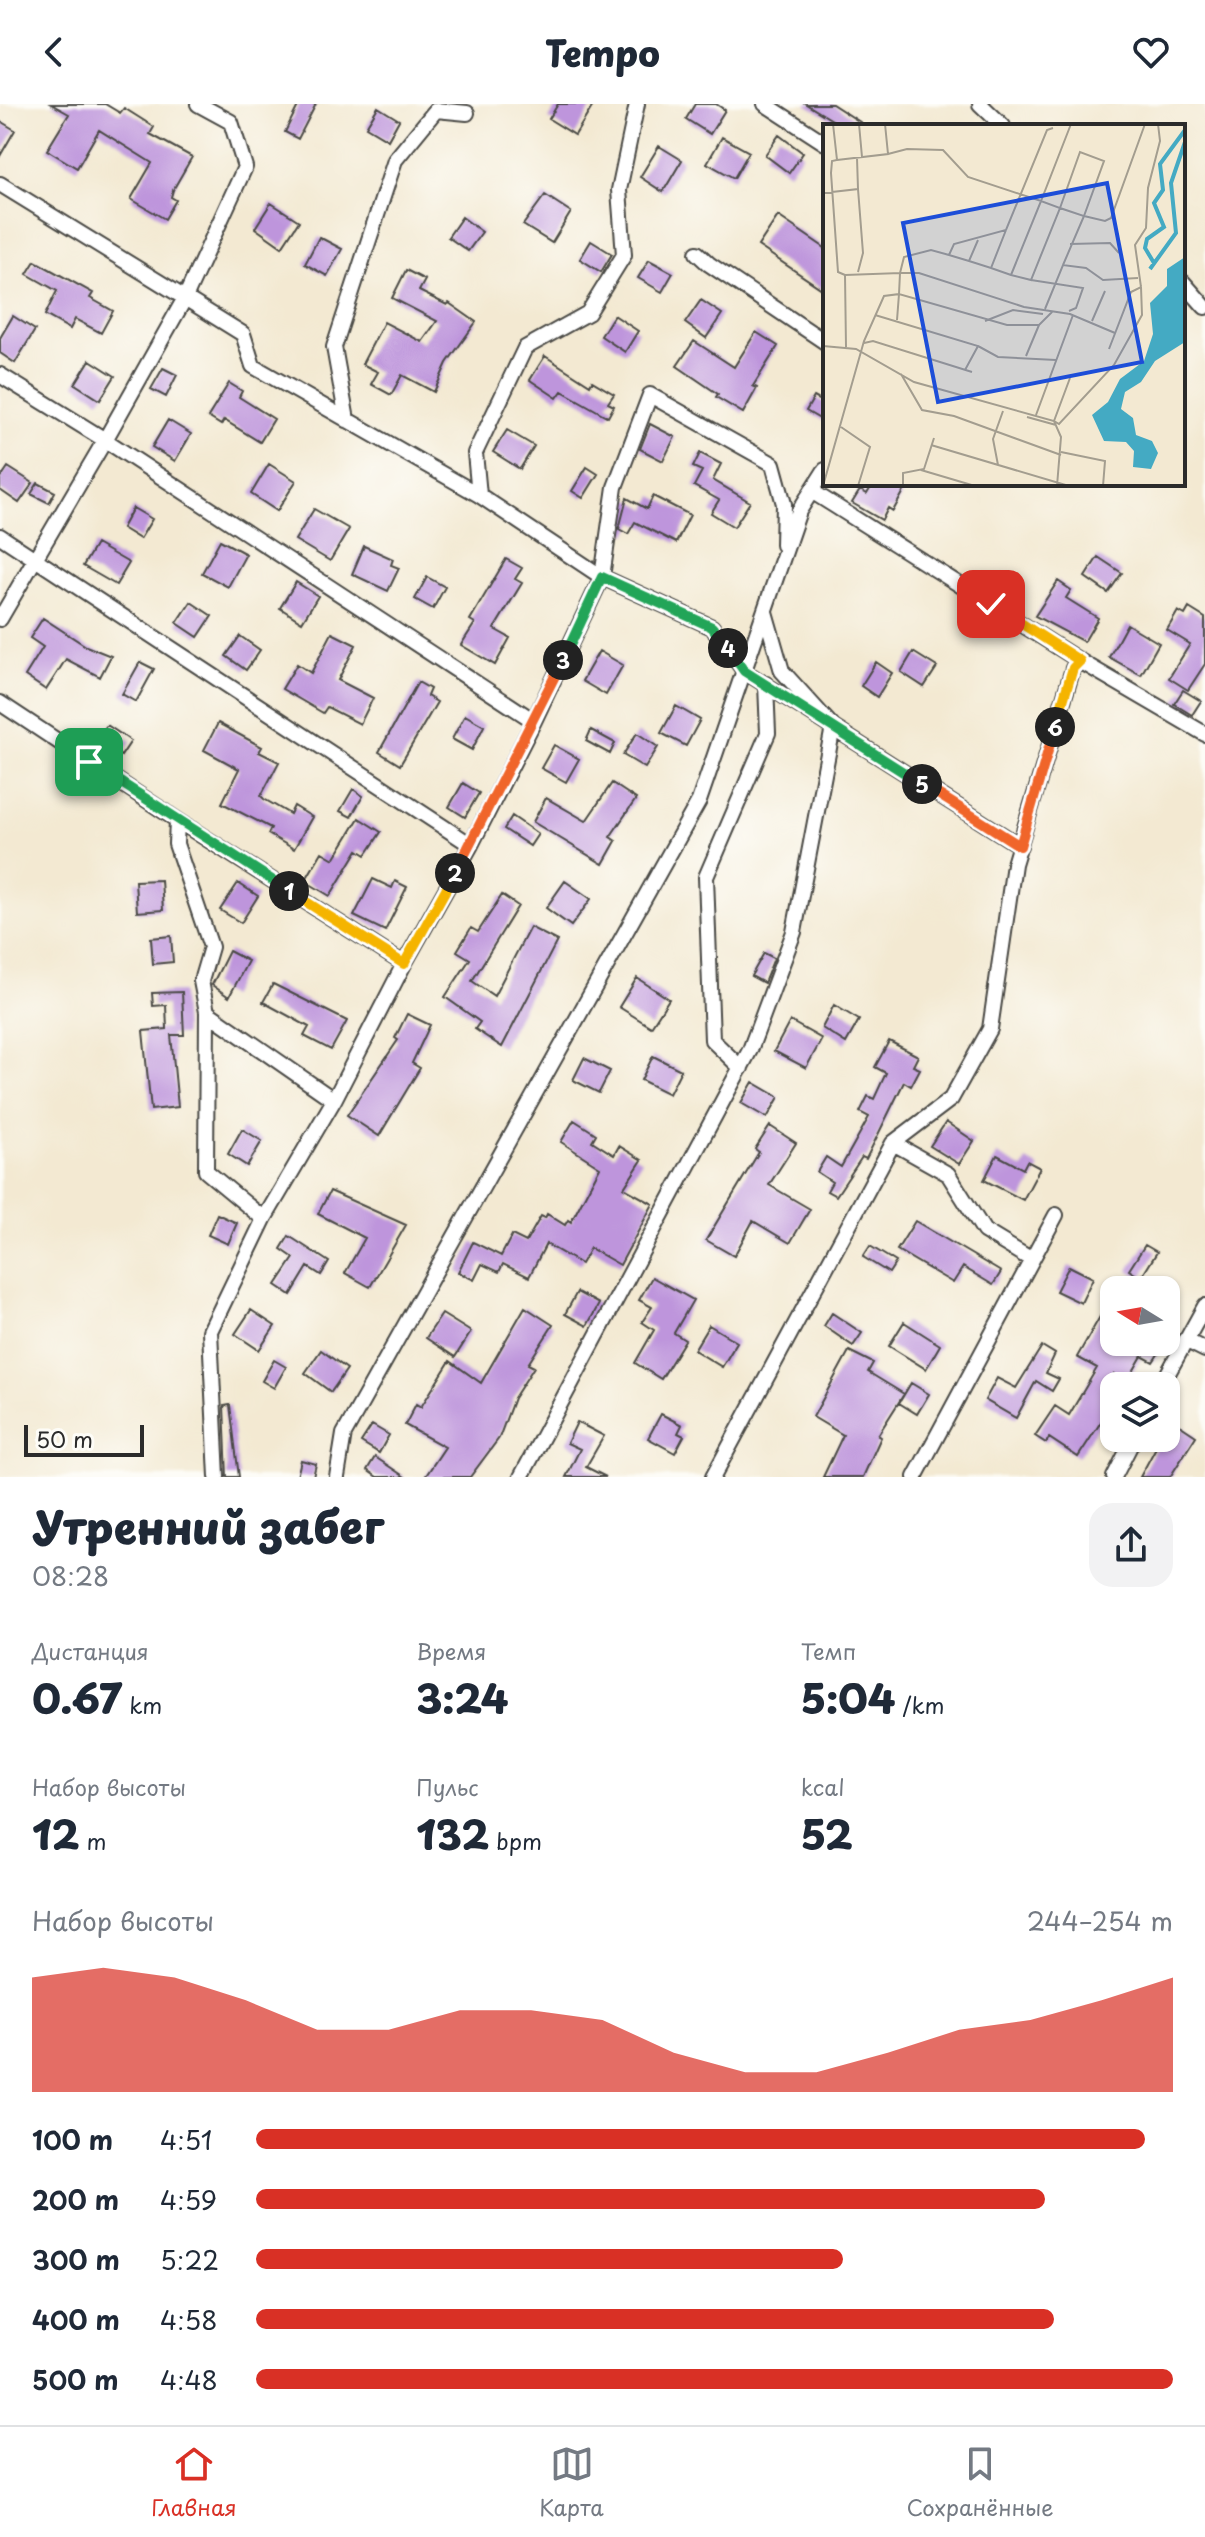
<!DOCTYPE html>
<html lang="ru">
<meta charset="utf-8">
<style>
body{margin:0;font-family:"Playpen Sans",sans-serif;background:#f2f2f3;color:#1f2937;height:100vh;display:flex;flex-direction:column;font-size:30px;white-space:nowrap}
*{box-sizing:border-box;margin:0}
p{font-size:26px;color:#747a83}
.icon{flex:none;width:44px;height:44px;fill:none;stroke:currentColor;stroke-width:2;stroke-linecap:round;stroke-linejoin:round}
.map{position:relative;height:1373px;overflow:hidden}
.side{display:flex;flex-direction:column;background:#fff;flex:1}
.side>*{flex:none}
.needle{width:52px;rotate:281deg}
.tools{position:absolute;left:1100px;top:1172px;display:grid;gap:16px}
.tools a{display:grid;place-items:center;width:80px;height:80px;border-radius:16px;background:#fff;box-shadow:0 2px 6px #0004;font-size:40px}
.scale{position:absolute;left:24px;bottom:20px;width:120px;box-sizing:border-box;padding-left:8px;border:4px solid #2b2b2b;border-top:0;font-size:22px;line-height:28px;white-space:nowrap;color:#2b2b2b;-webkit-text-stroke:6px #fdfcf7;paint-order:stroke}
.pin{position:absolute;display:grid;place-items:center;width:68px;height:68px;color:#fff;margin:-34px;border-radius:16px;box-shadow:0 4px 12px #0006}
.km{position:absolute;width:40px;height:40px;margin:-20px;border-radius:50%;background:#222;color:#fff;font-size:22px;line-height:40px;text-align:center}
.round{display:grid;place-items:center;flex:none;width:84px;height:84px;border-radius:24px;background:#f2f2f3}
.overview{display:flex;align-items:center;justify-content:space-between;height:136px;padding:0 32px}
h1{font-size:44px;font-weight:800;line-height:60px}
.figures{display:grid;grid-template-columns:repeat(3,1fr);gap:12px;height:136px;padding:8px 32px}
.figures div{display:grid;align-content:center}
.figures b{font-size:40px;font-weight:800}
.figures small{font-size:22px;font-weight:400}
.figures p{font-size:22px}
.chart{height:224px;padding:16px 32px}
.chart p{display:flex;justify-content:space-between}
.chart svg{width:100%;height:144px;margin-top:8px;fill:#d93025;opacity:.7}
ul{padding:0 32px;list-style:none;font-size:26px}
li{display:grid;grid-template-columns:128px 96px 1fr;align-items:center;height:60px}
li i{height:20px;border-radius:10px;background:#d93025}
header{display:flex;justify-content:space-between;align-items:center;height:104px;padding:0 32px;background:#fff;font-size:36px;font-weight:800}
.tab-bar{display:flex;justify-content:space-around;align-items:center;height:112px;border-top:2px solid #e0e1e3;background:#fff;font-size:22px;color:#747a83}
.tab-bar a{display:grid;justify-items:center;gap:4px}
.tab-bar .active{color:#d93025}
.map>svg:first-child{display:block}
.building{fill:#be95dc}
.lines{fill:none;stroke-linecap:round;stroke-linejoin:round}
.minor-casing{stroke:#494844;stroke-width:18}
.minor{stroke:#fff;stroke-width:14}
.split-1-casing{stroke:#fff;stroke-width:16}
.split-2-casing{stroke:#fff;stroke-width:16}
.split-3-casing{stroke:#fff;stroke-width:16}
.split-4-casing{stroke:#fff;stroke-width:16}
.split-5-casing{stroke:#fff;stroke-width:16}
.split-6-casing{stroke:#fff;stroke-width:16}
.split-7-casing{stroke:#fff;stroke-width:16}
.split-1{stroke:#22a559;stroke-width:10}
.split-2{stroke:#f5b400;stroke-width:10}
.split-3{stroke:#f0652b;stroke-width:10}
.split-4{stroke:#22a559;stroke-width:10}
.split-5{stroke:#22a559;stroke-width:10}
.split-6{stroke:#f0652b;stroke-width:10}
.split-7{stroke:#f5b400;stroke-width:10}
.inset-river{fill:none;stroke:#44aac3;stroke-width:4}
.inset-road{fill:none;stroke:#a39d8f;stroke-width:2}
.view{fill:#1d4ed8;fill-opacity:0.15;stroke:#1d4ed8;stroke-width:4}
.inset-edge{fill:none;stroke:#2b2b2b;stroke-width:4}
</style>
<header><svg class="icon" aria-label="back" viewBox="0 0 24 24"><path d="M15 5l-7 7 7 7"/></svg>Tempo<svg class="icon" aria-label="heart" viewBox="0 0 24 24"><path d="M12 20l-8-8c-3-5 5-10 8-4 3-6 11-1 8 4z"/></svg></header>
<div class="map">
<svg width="1205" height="1373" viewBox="0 0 1205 1373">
<rect width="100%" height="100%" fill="#fdfcf7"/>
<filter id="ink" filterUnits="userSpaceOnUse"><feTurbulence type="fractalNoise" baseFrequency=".0125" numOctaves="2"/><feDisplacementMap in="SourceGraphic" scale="16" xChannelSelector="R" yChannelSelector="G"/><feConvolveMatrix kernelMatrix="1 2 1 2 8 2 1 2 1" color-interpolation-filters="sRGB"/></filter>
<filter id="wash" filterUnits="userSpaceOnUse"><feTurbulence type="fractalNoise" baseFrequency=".006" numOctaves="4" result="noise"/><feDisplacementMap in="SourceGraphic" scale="32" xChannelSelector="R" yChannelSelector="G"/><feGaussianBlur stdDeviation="1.8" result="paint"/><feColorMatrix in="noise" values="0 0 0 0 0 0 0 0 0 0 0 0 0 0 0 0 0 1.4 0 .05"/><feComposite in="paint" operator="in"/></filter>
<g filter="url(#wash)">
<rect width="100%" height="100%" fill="#f3e9d2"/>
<g id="blocks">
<path class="building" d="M51 0H105L120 9 124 4 154 23 150 30 192 53 173 86 171 93 176 96 165 115 131 95 152 59 99 26 77 64 47 46 69 10Z
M299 0H316L298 35 285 28Z
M558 0H594L575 31 549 15Z
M695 0H716L725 6 710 30 686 15Z
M806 0H832L866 22H842Z
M378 3 399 16 388 36 366 23Z
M0 17 15 26 0 52Z
M779 31 803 49 789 69 765 51Z
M722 33 749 48 734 74 707 59Z
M659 42 682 56 663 88 640 73Z
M545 91 571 108 552 139 523 121Z
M271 99 299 117 282 143 255 124Z
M778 112 825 144V187L758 142Z
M462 113 482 128 468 147 448 133Z
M319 133 342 145 327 172 305 160Z
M591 137 612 150 601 168 580 155Z
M649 156 673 169 662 188 638 174Z
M35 157 93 189 90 194 113 207 101 229 75 215 70 225 45 211 57 187 27 170Z
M406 166 425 176 419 187 447 201 449 199 476 218 447 259 434 288 402 271 391 291 371 280 378 268 362 260 384 218 422 238 437 217 392 194Z
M701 196 722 210 706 234 685 219Z
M614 211 638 227 625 248 601 232Z
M13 212 35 226 15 259 0 249V234Z
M756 228 778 242 753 282 757 284 743 309 716 293 718 290 677 262 694 237 734 263Z
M545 252 590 281 592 277 614 290 608 299 614 302 608 313 562 287 557 294 530 276Z
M90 256 115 272 100 296 75 280Z
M163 264 177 271 166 293 151 285Z
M229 279 242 287 239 293 274 315 260 338 224 316 221 321 208 313Z
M814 293 825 299V318L806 307Z
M168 316 191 330 175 357 152 343Z
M650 320 675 333 663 357 640 345Z
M507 326 534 342 520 365 493 348Z
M700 349 721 360 713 376 750 398 734 423 711 409 719 396 694 382 702 367 693 363Z
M269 360 296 377 277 407 251 390Z
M8 363 33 379 19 399 0 386V375Z
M587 363 598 370 583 394 572 387Z
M38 379 55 388 49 399 31 390Z
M873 380H908L893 407 888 404 882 416 852 399 860 386 867 390Z
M653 392 690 411 676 439 635 418 628 430 619 425 627 394 647 405Z
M133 404 152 415 140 435 122 424Z
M314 405 349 425 330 457 295 436Z
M220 436 246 450 228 483 202 469Z
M96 440 129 459 116 481 83 462Z
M364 442 393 455 391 461 399 464 388 487 352 470Z
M1098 453 1122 469 1108 489 1085 473Z
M506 455 522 464 515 475 522 479 494 525 510 534 495 561 461 541 475 519 470 516Z
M427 473 445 483 433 505 415 495Z
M1058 477 1071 486 1066 494 1098 514 1084 538 1035 512Z
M296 478 318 492 302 518 280 504Z
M191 498 212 512 198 533 177 519Z
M1189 504 1205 514V560L1188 586 1169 574 1190 540 1167 526 1178 507 1185 511Z
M43 514 86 542 111 552 100 573 66 555 46 586 25 572 43 543 30 534Z
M1127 520 1159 539 1141 571 1109 553Z
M332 529 356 541 338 576 373 594 360 620 327 603 323 609 282 585 297 560 311 569Z
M240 532 260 546 246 566 226 552Z
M599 547 623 561 606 591 582 577Z
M913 548 937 563 924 583 901 568Z
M140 558 154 565 136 598 122 590Z
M876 558 892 569 877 593 861 582Z
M418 578 430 585 427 592 437 598 400 661 379 648Z
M1183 586 1201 597 1192 611 1174 600Z
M676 602 700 616 686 642 661 629Z
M465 611 484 622 472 646 452 635Z
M218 619 262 643 259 648 279 658 261 692 264 695 290 710 294 702 312 713 294 745 268 730 271 724 222 699 239 665 204 646Z
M107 621 131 637 121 652 96 635Z
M591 626 615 639 610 650 586 637Z
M637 629 658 643 645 664 623 651Z
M554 641 579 655 566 678 541 664Z
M463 679 479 689 465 713 449 703Z
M612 679 636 695 610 733 616 737 603 760 533 718 546 694 586 717Z
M353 685 363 692 351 713 340 707Z
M512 712 538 730 530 742 504 725Z
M359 714 381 728 366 751 358 746 330 792 305 777 322 748 334 755Z
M373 775 392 784 395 777 407 783 385 827 354 812Z
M161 776 163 806 137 808 135 777Z
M565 777 591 795 571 822 546 804Z
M238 779 258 792 241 819 220 806Z
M502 791 518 802 472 877 494 892 530 823 557 837 502 943 475 925 480 918 445 893 470 855 457 847 471 824 478 828Z
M171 832 173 858 153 860 151 834Z
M229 847 248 857 229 893 212 881Z
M764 849 774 854 764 879 751 872Z
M637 874 669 895 651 923 619 903Z
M273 880 347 917 331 946 304 932 309 923 263 898Z
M182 888 184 931H171L178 1003 151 1006 143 927 167 925 166 901 153 902 152 889Z
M834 901 859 916 846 939 822 924Z
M407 910 430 921 412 959 420 964 379 1032 347 1011 398 936 395 934Z
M790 917 822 935 806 964 774 947Z
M889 937 918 952 913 962 920 965 911 982 904 978 866 1055 862 1053 836 1092 827 1087 832 1078 817 1068 826 1053 841 1063 869 1013 860 1008 868 992 874 995 886 969 875 963Z
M653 952 681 966 669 990 641 976Z
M584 954 610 967 599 989 573 976Z
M753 978 779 993 767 1014 741 999Z
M574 1016 596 1030 592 1037 614 1051 619 1042 642 1056 624 1084 653 1100 620 1161 590 1144 581 1160 546 1140 529 1173 503 1160 499 1168 482 1160 474 1176 458 1168 473 1138 501 1152 512 1131 526 1138 541 1112 545 1114 547 1110 565 1121 568 1116 571 1118 600 1063 561 1038Z
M946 1018 974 1037 959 1060 930 1042Z
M770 1022 796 1039 769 1081 810 1105 790 1139 753 1117 734 1152 706 1136 759 1048 755 1045Z
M242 1025 262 1037 247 1062 228 1050Z
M997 1051 1023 1065 1027 1057 1040 1064 1023 1096 984 1076Z
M330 1087 406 1121 370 1183 345 1169 365 1134 318 1110Z
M217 1110 237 1119 228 1140 208 1131Z
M915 1117 1001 1168 993 1181 963 1163 953 1179 897 1146Z
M289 1132 329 1158 321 1171 308 1163 291 1191 276 1181 294 1154 281 1145Z
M1145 1141 1157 1148 1141 1174 1129 1166Z
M870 1142 896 1158 889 1169 863 1153Z
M1069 1162 1093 1174 1081 1199 1056 1187Z
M652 1173 693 1196 674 1229 685 1236 661 1275 635 1259 654 1226 642 1218 652 1203 639 1196Z
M577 1188 599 1200 587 1222 565 1210Z
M525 1203 553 1221 528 1260 534 1263 514 1294 499 1334 470 1373H425L445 1343 405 1321 416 1300 421 1303 450 1257 481 1279Z
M251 1206 275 1222 259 1246 235 1230Z
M832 1209 862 1229 853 1242 824 1222Z
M1102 1209 1114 1216V1238H1152L1162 1244 1153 1258 1142 1252 1127 1278 1114 1270V1298L1078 1353 1049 1334 1046 1339 1035 1332 1055 1302 1069 1311 1097 1264 1077 1253Z
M442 1210 471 1228 455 1253 426 1234Z
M904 1218 940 1241 926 1265 889 1242Z
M709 1221 737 1238 722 1263 694 1246Z
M1042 1242 1055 1250 1046 1269 1059 1275 1052 1287 1036 1277 1016 1314 985 1296 997 1274 1016 1284Z
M321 1246 347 1265 331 1288 305 1269Z
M849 1247 873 1259 868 1268 904 1290 878 1331 881 1333 863 1373H823L843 1331 813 1313Z
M274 1256 286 1263 274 1284 262 1277Z
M911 1279 929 1290 917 1310 899 1299Z
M230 1301 239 1373H227L224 1302Z
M661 1310 682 1321 678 1329 684 1332 675 1349 648 1334Z
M1172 1316 1196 1332 1170 1373H1140L1161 1334H1166Z
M577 1318 604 1332 586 1363 606 1373H566L580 1345 567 1339Z
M372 1321 389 1331 379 1349 361 1338Z
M375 1353 405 1373H377L367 1366Z
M301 1356 316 1360 313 1373H297Z"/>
</g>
</g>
<g filter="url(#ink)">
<use href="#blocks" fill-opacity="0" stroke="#494844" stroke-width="2"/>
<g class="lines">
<g class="minor-casing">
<path id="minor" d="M637 0 619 86 624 151 588 209 525 244 475 349 479 391 602 473 712 523 744 567 1020 742
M765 0 825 39
M980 0 1003 22
M0 80 185 194 245 63 231 18 198 0
M697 149 709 160 825 238
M1183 178 1205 203
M0 271 105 336 185 194 243 230 253 262 479 391
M347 316 334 243 395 56 436 6 467 9
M813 388 1080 557 1205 630
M0 432 35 455 0 515
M0 599 177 716 176 740 211 843 201 877 207 908 206 1067 264 1115 210 1227 217 1373
M534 617 602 473 615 383 650 291 773 360 784 400 783 441
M177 716 404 860 334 996
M404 860 471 741 534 617 105 336 35 455 471 741
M207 908 334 996 264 1115
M741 964 712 936 706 773 768 629 766 580
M893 1039 951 995 990 925 1014 760 1073 564 1080 557
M1185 1236 1205 1246
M1161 1282 1205 1202
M337 1373 344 1330 699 697 799 407 825 366
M521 1373 750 946 794 828 833 623 782 567 765 508
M713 1373 893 1039 948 1070 984 1127 1032 1156
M915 1373 1056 1111
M1114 1373 1134 1334"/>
</g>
<use href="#minor" class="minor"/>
</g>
</g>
<g class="lines" filter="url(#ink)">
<g class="split-1-casing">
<path id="split-1" d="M89 658 289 787"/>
</g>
<g class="split-2-casing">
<path id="split-2" d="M289 787 404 860 455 769"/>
</g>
<g class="split-3-casing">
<path id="split-3" d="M455 769 563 556"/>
</g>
<g class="split-4-casing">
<path id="split-4" d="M563 556 602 473 712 523 728 544"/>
</g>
<g class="split-5-casing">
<path id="split-5" d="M728 544 744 567 922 680"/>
</g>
<g class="split-6-casing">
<path id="split-6" d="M922 680 1020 742 1055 623"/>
</g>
<g class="split-7-casing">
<path id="split-7" d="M991 500 1080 557 1073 564 1055 623"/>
</g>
<use href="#split-1" class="split-1"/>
<use href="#split-2" class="split-2"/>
<use href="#split-3" class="split-3"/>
<use href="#split-4" class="split-4"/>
<use href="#split-5" class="split-5"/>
<use href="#split-6" class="split-6"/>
<use href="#split-7" class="split-7"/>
</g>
<g transform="translate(823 20)">
<rect width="362" height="362" fill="#f3e9d2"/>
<path d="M362 133V218L332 237 318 258 302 268 298 285 310 294 313 311 329 317 335 329 328 345 310 343 311 327 303 318 281 317 269 291 285 278 297 255 321 237 330 210 327 179 344 162V145Z" fill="#44aac3"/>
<path class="inset-river" d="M331 139 322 124 324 115 341 103 331 79 340 66 337 40 362 6M327 145 353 109 348 59 362 18"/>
<path class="inset-road" d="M10 0 14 36 9 37 8 49 15 148 22 151 23 223M36 0 39 33M230 4 224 6 183 106 131 120 126 131 108 126 81 133 77 149H96L201 183 247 190 292 209M65 30 84 25 120 26 145 53 218 77 248 0M14 36 65 30 62 0M35 65 40 129 35 148M0 69 35 65 34 34M247 120 287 119 296 129M126 131 146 137 155 116M146 137 168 144 183 106M240 141 261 92 237 84 257 28 281 37 261 92 282 97 288 94 322 0M168 144 188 151 208 156 237 84 218 77 188 151M208 156 260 164 253 184 246 187M318 163 312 121 323 104 325 64 337 17 335 0M222 185 240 141 263 144 280 156 315 154M52 191 155 222 142 246M74 196 76 170 184 201H216L229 188M162 197 190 186 220 190M269 197 282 167M41 219 50 217 149 248M0 222 33 225 91 258 231 297 238 313 234 362M155 222 175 233 233 236M203 232 216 201M78 250 99 286 131 292 238 331M247 254 231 297 236 300 291 241 319 191 318 163 308 168 286 225M213 291 250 191M204 293 233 301M18 303 47 323 35 362M108 321 246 362M238 328 282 337 280 362M175 341 170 315 180 287M98 346 152 362M0 362 41 217 61 172 76 170 77 149 22 151M80 362V349L101 345 111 314"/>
<path class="view" d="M284 59 319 238 115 278 80 99Z"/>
<rect width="362" height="362" class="inset-edge"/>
</g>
</svg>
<div class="tools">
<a><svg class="needle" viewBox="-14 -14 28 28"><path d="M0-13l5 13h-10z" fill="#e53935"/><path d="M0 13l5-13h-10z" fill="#747a83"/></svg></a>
<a><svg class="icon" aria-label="layers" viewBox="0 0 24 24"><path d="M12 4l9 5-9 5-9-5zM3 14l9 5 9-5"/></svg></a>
</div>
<div class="scale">50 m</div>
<div class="pin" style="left:89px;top:658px;background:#1e9e55"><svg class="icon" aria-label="arrive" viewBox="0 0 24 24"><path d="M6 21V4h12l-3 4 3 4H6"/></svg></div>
<div class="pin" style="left:991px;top:500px;background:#d93025"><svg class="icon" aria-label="check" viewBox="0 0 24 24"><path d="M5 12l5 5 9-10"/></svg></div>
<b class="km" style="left:289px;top:787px">1</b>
<b class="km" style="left:455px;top:769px">2</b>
<b class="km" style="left:563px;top:556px">3</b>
<b class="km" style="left:728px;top:544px">4</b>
<b class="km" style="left:922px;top:680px">5</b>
<b class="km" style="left:1055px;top:623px">6</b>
</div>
<section class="side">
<div class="overview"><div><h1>Утренний забег</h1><p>08:28</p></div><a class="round"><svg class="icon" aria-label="share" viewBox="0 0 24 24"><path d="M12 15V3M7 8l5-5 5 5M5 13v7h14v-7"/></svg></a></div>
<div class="figures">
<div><p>Дистанция</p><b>0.67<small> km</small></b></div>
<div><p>Время</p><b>3:24</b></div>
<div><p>Темп</p><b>5:04<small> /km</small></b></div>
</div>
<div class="figures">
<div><p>Набор высоты</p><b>12<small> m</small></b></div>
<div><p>Пульс</p><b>132<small> bpm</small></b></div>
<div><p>kcal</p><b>52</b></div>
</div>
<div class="chart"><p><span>Набор высоты</span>244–254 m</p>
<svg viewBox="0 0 160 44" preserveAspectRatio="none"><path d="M0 44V9L10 6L20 9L30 16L40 25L50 25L60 19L70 19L80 22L90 32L100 38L110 38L120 32L130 25L140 22L150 16L160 9V44z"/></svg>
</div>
<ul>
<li><b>100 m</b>4:51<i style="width:97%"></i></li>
<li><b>200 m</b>4:59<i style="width:86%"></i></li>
<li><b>300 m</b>5:22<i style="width:64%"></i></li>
<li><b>400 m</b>4:58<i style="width:87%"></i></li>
<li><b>500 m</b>4:48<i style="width:100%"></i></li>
</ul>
</section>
<nav class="tab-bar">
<a class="active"><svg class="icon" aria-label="home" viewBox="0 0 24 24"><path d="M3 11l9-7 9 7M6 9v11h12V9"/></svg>Главная</a>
<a><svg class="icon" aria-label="map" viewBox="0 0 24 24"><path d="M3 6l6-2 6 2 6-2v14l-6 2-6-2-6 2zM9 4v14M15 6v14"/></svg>Карта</a>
<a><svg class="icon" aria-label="saved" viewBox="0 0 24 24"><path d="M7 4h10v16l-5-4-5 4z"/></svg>Сохранённые</a>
</nav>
